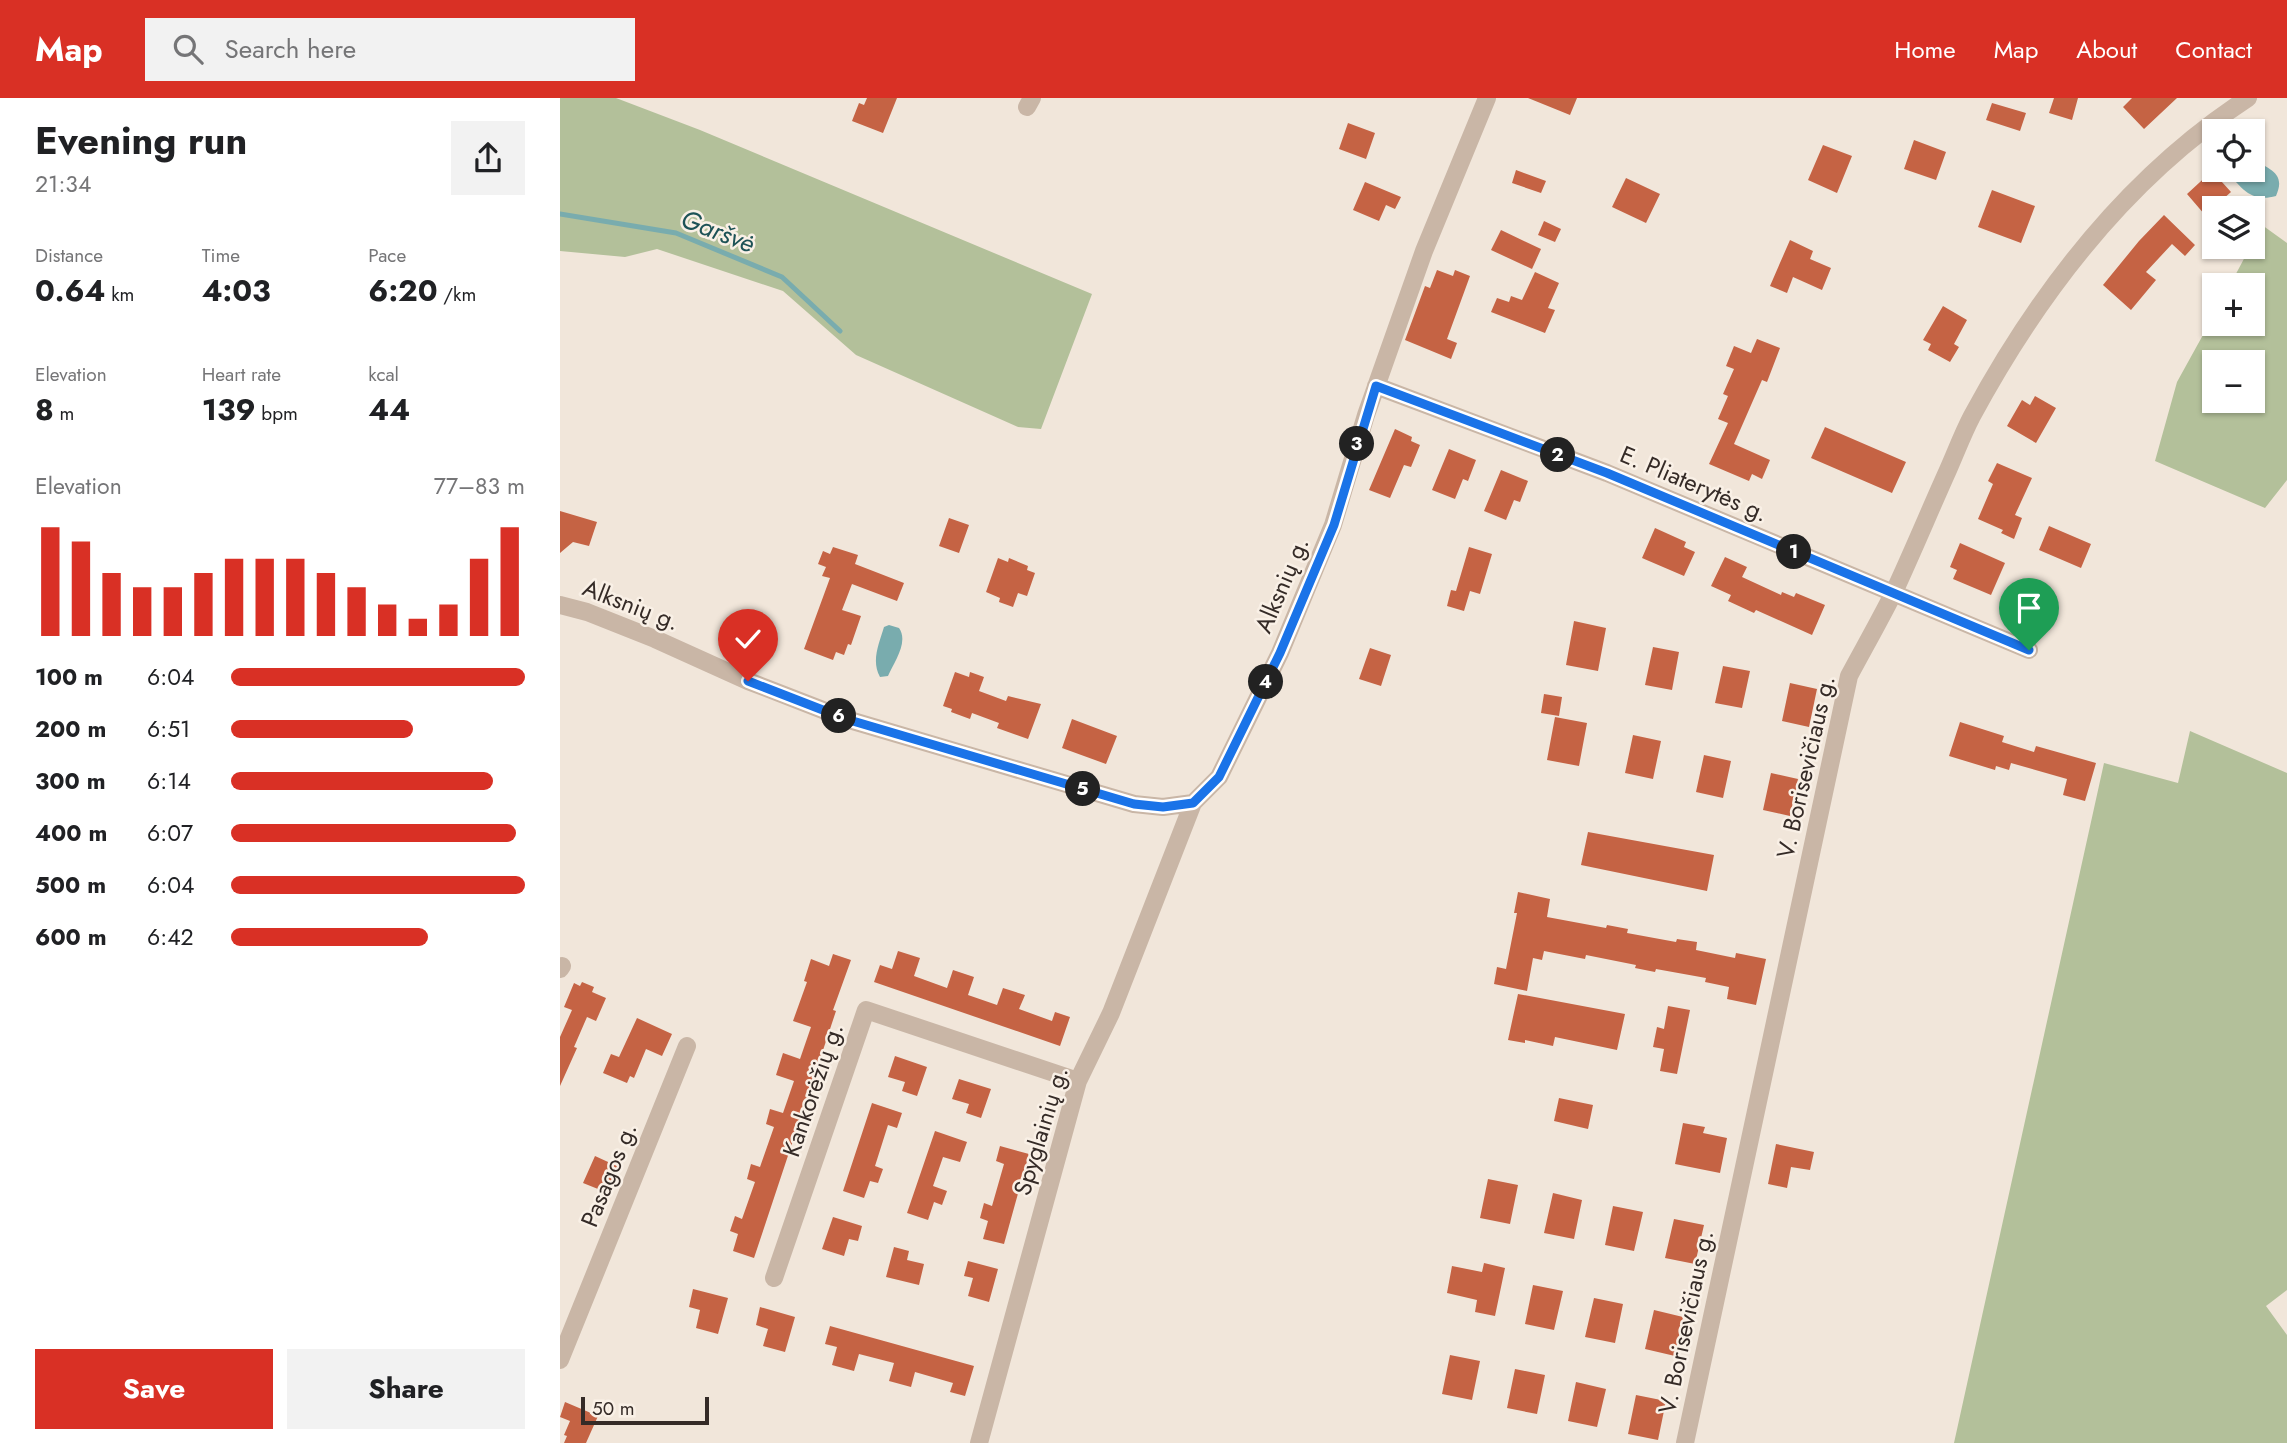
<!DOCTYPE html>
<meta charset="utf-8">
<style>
body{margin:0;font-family:Jost,sans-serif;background:#f2f2f2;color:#202124;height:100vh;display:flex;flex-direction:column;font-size:26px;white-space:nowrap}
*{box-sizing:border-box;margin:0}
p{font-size:23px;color:#757577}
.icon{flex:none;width:38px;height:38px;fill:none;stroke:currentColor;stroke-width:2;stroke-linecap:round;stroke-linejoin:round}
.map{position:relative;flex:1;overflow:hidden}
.side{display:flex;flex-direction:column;background:#fff;width:560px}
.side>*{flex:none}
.buttons{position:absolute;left:1642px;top:21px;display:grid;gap:14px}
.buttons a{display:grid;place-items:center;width:63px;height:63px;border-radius:0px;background:#fff;box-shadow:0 2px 5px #0004;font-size:35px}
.scale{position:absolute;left:21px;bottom:18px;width:128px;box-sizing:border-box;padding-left:7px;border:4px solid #352b27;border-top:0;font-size:19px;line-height:24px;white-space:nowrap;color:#352b27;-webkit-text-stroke:5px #f9f0e6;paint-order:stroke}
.pin{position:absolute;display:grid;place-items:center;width:60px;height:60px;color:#fff;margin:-72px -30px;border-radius:50% 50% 50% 0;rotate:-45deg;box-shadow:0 0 7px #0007}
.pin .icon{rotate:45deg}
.km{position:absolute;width:35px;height:35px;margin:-18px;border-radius:50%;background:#222;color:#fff;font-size:19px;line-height:35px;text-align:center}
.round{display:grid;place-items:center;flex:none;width:74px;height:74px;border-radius:0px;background:#f2f2f2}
.summary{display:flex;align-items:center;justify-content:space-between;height:119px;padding:0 35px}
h1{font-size:38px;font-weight:700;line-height:52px}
.stats{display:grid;grid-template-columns:repeat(3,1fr);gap:10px;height:119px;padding:7px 35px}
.stats div{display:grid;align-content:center}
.stats b{font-size:30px;font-weight:700}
.stats small{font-size:19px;font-weight:400}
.stats p{font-size:19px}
.chart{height:196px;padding:14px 35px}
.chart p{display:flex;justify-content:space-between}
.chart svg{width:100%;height:126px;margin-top:7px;stroke:#d93025;stroke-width:6}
.primary-button{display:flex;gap:14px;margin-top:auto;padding:14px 35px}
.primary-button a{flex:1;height:80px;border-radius:0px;background:#d93025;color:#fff;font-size:28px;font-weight:700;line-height:80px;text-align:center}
.primary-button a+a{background:#f2f2f2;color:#202124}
ul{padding:0 35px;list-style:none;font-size:23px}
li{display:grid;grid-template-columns:112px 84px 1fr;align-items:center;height:52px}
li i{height:18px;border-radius:9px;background:#d93025}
header{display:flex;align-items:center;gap:42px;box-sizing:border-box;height:98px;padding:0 35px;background:#d93025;color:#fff}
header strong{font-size:33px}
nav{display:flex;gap:38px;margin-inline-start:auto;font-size:24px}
.search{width:490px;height:63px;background:#f2f2f2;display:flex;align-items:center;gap:18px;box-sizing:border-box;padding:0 24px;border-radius:0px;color:#757577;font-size:26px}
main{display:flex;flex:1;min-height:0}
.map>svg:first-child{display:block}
.green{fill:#b3c09a;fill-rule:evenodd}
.water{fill:#79acae}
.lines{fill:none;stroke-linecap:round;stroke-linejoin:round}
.stream{stroke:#79acae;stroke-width:5}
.building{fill:#c56344}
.street{stroke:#c9b6a6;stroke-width:18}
.route-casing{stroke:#fff;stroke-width:14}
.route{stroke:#1a73e8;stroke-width:9}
.labels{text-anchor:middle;stroke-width:5;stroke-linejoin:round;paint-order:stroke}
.street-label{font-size:24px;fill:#352b27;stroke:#f9f0e6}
.water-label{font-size:26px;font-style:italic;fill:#1d5256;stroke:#f9f0e6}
</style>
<header>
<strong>Map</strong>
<div class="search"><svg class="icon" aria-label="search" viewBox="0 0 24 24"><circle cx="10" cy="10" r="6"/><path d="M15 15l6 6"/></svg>Search here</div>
<nav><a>Home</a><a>Map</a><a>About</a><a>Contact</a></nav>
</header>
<main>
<section class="side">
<div class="summary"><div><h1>Evening run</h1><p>21:34</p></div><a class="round"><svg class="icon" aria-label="share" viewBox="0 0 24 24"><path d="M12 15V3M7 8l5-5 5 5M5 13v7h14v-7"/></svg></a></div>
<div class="stats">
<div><p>Distance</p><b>0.64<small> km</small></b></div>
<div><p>Time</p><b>4:03</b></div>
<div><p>Pace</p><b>6:20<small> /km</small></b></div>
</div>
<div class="stats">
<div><p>Elevation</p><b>8<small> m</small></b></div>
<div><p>Heart rate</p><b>139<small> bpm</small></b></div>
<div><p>kcal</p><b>44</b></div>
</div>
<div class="chart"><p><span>Elevation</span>77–83 m</p>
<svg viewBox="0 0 160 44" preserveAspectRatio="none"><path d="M5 44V6M15 44V11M25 44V22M35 44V27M45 44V27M55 44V22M65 44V17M75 44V17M85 44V17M95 44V22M105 44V27M115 44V33M125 44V38M135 44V33M145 44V17M155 44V6"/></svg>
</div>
<ul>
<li><b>100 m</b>6:04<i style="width:100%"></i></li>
<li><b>200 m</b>6:51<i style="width:62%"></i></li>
<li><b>300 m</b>6:14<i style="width:89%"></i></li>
<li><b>400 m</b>6:07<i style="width:97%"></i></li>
<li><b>500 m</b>6:04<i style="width:100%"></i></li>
<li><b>600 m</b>6:42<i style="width:67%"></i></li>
</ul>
<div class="primary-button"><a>Save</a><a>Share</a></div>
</section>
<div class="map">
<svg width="1727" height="1345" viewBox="0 0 1727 1345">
<rect width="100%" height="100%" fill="#f1e6da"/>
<path class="green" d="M0 0H56L140 32 532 196 481 331 458 329 296 257 223 193 97 151 65 159 0 153Z
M1702 127 1727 145V382L1705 410 1595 363 1617 284 1654 217V226H1692V187H1670ZM1692 264V303H1654V264Z
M1630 633 1727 675V1192L1706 1208 1727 1237V1345H1394L1544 665 1618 685Z"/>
<path class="water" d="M1692 59C1707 72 1727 73 1716 98 1691 105 1681 90 1666 72H1692Z
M329 527 339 530C349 544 334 564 328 578L320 579C311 563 319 546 324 529Z"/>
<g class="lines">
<path class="stream" d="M0 116 116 135 222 179 280 233"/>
</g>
<path class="building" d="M307 0H337L323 35 292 23 299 5 304 7Z
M968 0H1017L1010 17Z
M1494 0H1518L1512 22 1489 15Z
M1572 0H1617L1584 31 1563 9Z
M1432 5 1466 15 1460 33 1426 22Z
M788 25 815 35 806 61 779 51Z
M1354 42 1386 54 1376 82 1344 71Z
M1263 47 1292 58 1277 95 1248 82Z
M956 72 986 83 981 95 952 85Z
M1652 73 1671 94 1645 117 1627 96Z
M1066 80 1100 96 1086 125 1052 109Z
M805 84 841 99 835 111 826 107 819 123 793 112Z
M1432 92 1475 108 1461 145 1418 129Z
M1604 117 1635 147 1625 158 1612 146 1586 174 1596 182 1571 212 1543 187 1579 143Z
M984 123 1001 131 995 144 978 137Z
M941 132 981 151 972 171 931 152Z
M1230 142 1253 153 1250 161 1271 170 1262 192 1233 179 1227 195 1210 188Z
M877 172 893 178 895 172 910 178 887 241 897 245 891 261 845 242 865 188 870 190Z
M975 174 999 185 988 210 995 212 985 235 931 214 937 200 949 204 951 198 962 202Z
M1383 208 1407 222 1394 246 1399 249 1390 264 1368 252 1371 246 1363 242Z
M1197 241 1220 250 1207 284 1202 282 1174 346 1210 362 1202 381 1192 376 1189 383 1149 366 1168 325 1158 321 1168 298 1163 296 1174 271 1166 268 1174 248 1191 255Z
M1475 298 1496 310 1476 345 1447 328 1462 302 1470 307Z
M1265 329 1346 364 1332 395 1251 360Z
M835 331 852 339 851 343 860 347 851 369 844 367 830 400 809 392Z
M889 351 916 362 908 383 903 381 895 401 872 392Z
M1437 365 1472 380 1455 417 1462 420 1454 441 1441 435 1443 432 1418 421 1433 386 1428 383Z
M941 372 968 383 960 404 954 402 946 422 924 413Z
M0 413 37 424 29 448 13 444 0 455Z
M389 420 409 427 399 455 379 448Z
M1489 428 1531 446 1521 470 1479 452Z
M1095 430 1126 444 1124 449 1135 454 1124 478 1082 460Z
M1400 445 1445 465 1431 497 1393 481 1397 472 1390 469Z
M273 449 298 457 295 466 344 485 337 503 292 486 282 512 301 518 291 547 288 546 284 557 276 554 273 562 244 551 270 480 262 478 266 469 258 466 263 453 270 456Z
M909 449 932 456 920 496 910 493 904 513 887 508 891 492 896 493Z
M1165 459 1187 469 1182 479 1221 497 1222 494 1234 499 1236 495 1265 507 1252 537 1196 512 1194 515 1168 503 1171 497 1151 488Z
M438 460 448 464 449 460 468 468 467 472 475 475 467 498 458 495 453 509 439 504 440 500 426 494Z
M1014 523 1046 530 1038 573 1006 567Z
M1093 549 1119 554 1112 592 1085 587Z
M810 550 831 557 821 588 799 581Z
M1163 568 1190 573 1182 610 1155 605Z
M395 574 409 579 410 574 424 579 419 593 446 603 448 598 481 606 468 641 437 630 439 625 412 615 410 621 391 614 392 611 383 608Z
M1230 585 1257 591 1249 629 1222 623Z
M984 596 1002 599 999 618 981 615Z
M995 619 1027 625 1019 668 987 662Z
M512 621 557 638 546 666 502 650Z
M1400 624 1444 638 1442 644 1474 654 1476 648 1536 665 1525 703 1503 697 1507 681 1451 665 1449 672 1436 668 1435 672 1389 658Z
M1073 637 1101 643 1093 681 1065 675Z
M1144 657 1171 663 1163 700 1136 694Z
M1211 675 1238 681 1230 718 1203 712Z
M1028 734 1154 757 1147 793 1021 767Z
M958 794 990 801 987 819 1046 830 1047 827 1068 831 1067 835 1116 844 1117 841 1137 844 1136 852 1175 860 1176 855 1206 861 1196 907 1167 901 1169 889 1145 884 1146 880 1096 871 1095 874 1075 870 1076 867 1026 857 1025 861 984 853 982 862 973 860 967 893 934 886 937 869 946 871 957 815H954Z
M338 853 360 860 354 878 387 890 393 872 414 879 408 897 437 907 443 890 465 897 459 911 492 923 495 914 510 919 500 948 314 884 320 867 332 871Z
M273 856 291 862 273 912 276 913 194 1160 173 1153 178 1136 170 1133 175 1118 182 1121 195 1084 187 1081 191 1066 200 1069 214 1029 206 1026 210 1011 223 1015 234 983 216 977 223 955 240 961 251 929 233 923 247 884 244 883 251 861 269 868Z
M22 884 34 889 32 894 46 900 36 923 27 919 14 949 17 950 0 988V939L12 912 4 909 14 885 20 888Z
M958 896 1065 916 1057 952 995 939 993 948 965 942V945L948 942Z
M1108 908 1130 912 1117 976 1100 973 1104 951 1093 949 1097 929 1104 931Z
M77 920 112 936 102 958 86 951 74 980 70 978 67 985 43 975 51 956 59 959Z
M335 958 367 969 357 998 342 993 345 984 328 979Z
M399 981 431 991 421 1020 406 1015 409 1006 392 1001Z
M999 1000 1033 1007 1028 1031 994 1023Z
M312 1005 342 1015 337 1030 328 1027 315 1068 323 1071 318 1085 310 1083 304 1100 283 1093Z
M1123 1025 1145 1029 1143 1035 1167 1040 1160 1075 1115 1066Z
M375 1033 407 1044 400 1064 383 1059 373 1088 387 1093 382 1107 374 1104 368 1122 347 1115Z
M1216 1046 1254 1054 1250 1072 1231 1069 1227 1090 1208 1086Z
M440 1048 469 1056 444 1146 423 1141 428 1123 420 1120 424 1105 432 1108 444 1066 436 1063Z
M35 1058 59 1069 48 1095 23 1085Z
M928 1081 958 1087 950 1126 920 1120Z
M993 1095 1022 1102 1014 1141 984 1135Z
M1053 1108 1083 1114 1074 1153 1045 1147Z
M273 1119 302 1128 298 1143 289 1141 284 1158 262 1151Z
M1114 1121 1144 1127 1135 1166 1105 1160Z
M334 1149 349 1153 347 1162 364 1166 359 1187 326 1179Z
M408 1163 438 1171 429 1204 408 1198 413 1180 404 1178Z
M924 1165 945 1170 935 1218 915 1214 917 1202 887 1195 892 1168 922 1174Z
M973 1187 1003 1193 994 1232 965 1226Z
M133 1191 168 1200 158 1236 136 1230 140 1212 129 1209Z
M1034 1200 1063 1206 1055 1245 1025 1239Z
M200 1209 235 1219 225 1254 203 1248 208 1231 196 1227Z
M1094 1212 1123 1219 1115 1258 1085 1251Z
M270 1228 414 1268 405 1298 390 1294 393 1285 355 1274 351 1289 329 1283 334 1265 299 1256 294 1273 272 1267 277 1249 265 1246Z
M890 1257 920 1263 912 1302 882 1296Z
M955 1271 985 1277 977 1316 947 1310Z
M1016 1284 1046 1291 1037 1329 1008 1323Z
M1076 1297 1106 1303 1098 1342 1068 1336Z
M5 1304 38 1318 26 1345H4L7 1338 4 1337 10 1323 0 1319Z"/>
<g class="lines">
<path class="street" d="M467 9 472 0
M816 288 1047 375 1469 552
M0 507 27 514 95 541 188 583 286 621 574 706 603 709 633 705 659 679 720 555 773 427 806 317 864 153 927 0
M0 871 2 868
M214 1180 306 912 518 983
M0 1262 127 948
M419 1345 518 983 551 915 633 705
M1125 1345 1289 578C1304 550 1320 522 1334 494 1353 453 1370 412 1388 372 1396 354 1403 335 1412 318 1479 194 1568 78 1688 0"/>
</g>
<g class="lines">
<g class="route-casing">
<path id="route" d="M188 583 286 621 574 706 603 709 633 705 659 679 720 555 774 427 816 288 1047 375 1469 552"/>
</g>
<use href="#route" class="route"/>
</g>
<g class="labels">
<g class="street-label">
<text transform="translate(1134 386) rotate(23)" y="8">E. Pliaterytės g.</text>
<text transform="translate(722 487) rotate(-67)" y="8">Alksnių g.</text>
<text transform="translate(71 507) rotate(21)" y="8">Alksnių g.</text>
<text transform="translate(1246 669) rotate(-77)" y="8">V. Borisevičiaus g.</text>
<text transform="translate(253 992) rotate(-71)" y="8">Kankorėžių g.</text>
<text transform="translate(481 1033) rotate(-73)" y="8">Spyglainių g.</text>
<text transform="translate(49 1077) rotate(-68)" y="8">Pasagos g.</text>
<text transform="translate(1126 1224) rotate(-78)" y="8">V. Borisevičiaus g.</text>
</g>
<g class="water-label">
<text transform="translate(158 133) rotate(21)" y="9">Garšvė</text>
</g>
</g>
</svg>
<div class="buttons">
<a><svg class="icon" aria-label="locate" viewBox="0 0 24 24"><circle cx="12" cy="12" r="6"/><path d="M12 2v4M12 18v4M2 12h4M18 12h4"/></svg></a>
<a><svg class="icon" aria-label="layers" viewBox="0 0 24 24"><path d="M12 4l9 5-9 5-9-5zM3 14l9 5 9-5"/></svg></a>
<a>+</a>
<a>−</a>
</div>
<div class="scale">50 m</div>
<div class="pin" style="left:1469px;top:552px;background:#1e9e55"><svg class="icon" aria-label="arrive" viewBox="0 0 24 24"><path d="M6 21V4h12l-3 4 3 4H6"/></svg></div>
<div class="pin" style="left:188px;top:583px;background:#d93025"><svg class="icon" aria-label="check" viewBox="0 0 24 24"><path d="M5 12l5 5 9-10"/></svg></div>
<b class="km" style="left:1234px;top:454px">1</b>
<b class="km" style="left:998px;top:357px">2</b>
<b class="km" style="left:797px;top:346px">3</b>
<b class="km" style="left:706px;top:584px">4</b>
<b class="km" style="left:523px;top:691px">5</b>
<b class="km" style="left:279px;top:618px">6</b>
</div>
</main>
